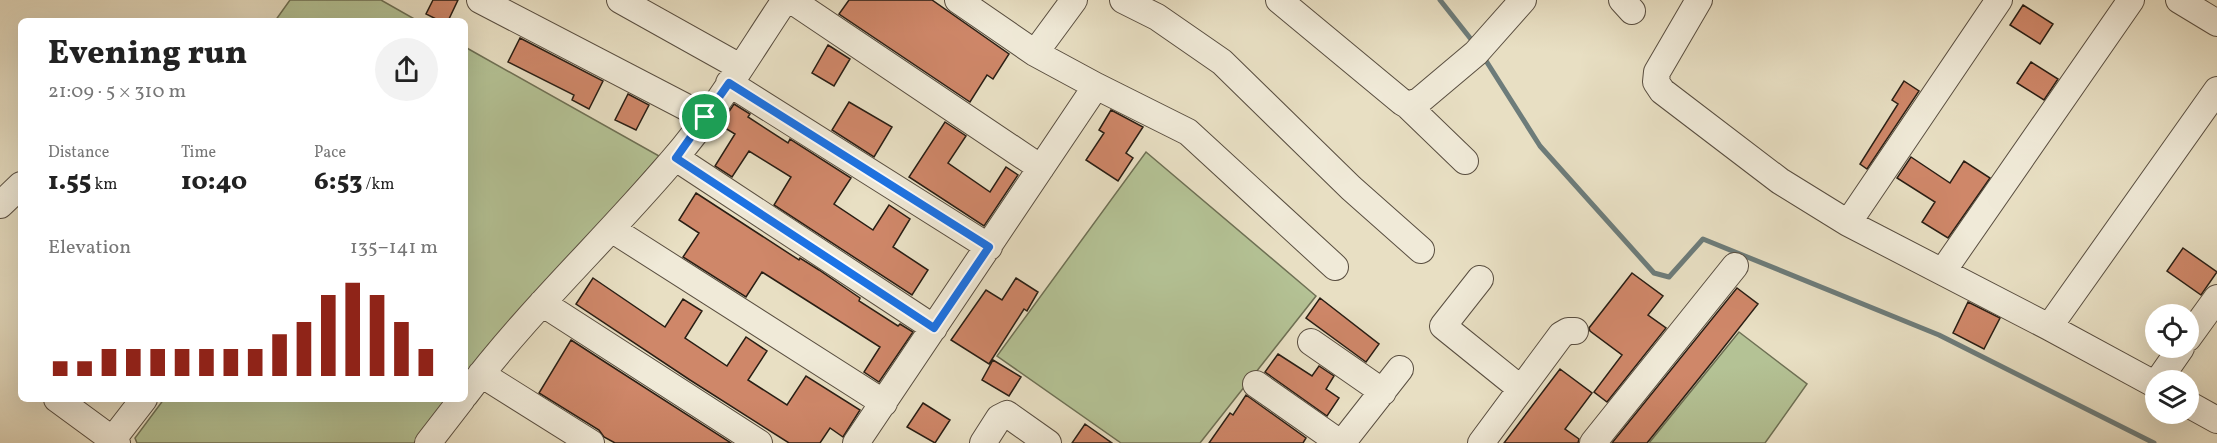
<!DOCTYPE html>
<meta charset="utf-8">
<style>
body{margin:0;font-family:Vollkorn,serif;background:#f2f2f2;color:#222;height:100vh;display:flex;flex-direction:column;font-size:22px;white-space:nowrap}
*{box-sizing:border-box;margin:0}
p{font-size:20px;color:#767676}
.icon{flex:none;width:33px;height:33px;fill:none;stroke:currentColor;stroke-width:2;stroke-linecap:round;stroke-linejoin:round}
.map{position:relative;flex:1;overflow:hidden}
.details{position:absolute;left:18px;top:18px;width:450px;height:384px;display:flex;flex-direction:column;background:#fff;border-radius:9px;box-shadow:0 6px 24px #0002}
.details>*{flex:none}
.fabs{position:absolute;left:2145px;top:304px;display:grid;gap:12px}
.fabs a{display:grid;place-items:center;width:54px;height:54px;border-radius:50%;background:#fff;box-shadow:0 6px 24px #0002;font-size:30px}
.pin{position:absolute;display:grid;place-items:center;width:51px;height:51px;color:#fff;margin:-26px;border:3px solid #fff;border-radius:50%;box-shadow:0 2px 6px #0007}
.round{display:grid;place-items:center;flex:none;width:63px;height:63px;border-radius:32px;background:#f2f2f2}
.summary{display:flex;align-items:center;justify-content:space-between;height:102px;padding:0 30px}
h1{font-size:33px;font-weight:800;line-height:45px}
.figures{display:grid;grid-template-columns:repeat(3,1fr);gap:9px;height:102px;padding:6px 30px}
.figures div{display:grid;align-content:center}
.figures b{font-size:26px;font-weight:800}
.figures small{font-size:16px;font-weight:400}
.figures p{font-size:16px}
.chart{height:168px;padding:12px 30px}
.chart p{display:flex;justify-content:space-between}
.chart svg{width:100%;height:108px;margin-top:6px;stroke:#8f2418;stroke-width:6}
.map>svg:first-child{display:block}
.green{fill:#b4c295;stroke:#6e7054;stroke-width:1.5}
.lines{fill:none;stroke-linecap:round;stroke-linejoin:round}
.stream{stroke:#6d7c7a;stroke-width:5}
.building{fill:#cf8769;stroke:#291e14;stroke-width:1.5}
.minor-casing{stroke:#594e40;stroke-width:28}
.minor{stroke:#f0ead8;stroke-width:26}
.route-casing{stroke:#fff;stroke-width:12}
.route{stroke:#1a73e8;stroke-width:8}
</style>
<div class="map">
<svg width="2217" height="443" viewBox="0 0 2217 443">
<rect width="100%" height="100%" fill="#e8dfc3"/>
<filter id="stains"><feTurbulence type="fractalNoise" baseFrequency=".00333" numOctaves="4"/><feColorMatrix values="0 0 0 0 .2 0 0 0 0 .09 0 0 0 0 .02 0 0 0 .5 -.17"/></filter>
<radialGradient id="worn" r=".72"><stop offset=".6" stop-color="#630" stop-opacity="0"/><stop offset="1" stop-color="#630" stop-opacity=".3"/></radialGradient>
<path class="green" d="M290 0H381L418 21H275Z
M465 47 659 156 465 377Z
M1146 152 1316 296 1200 443H1121L997 356Z
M1739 332 1807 384 1765 443H1649Z
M164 399H448L414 443H137L135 438Z"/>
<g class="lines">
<path class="stream" d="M1440 0 1474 43
M1483 56 1540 146 1654 273 1669 277 1703 239 1939 335 2154 443"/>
</g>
<path class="building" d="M433 0H458L448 21H440L426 14Z
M849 0H932L1009 54 993 79 987 75 970 102 839 14Z
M2023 5 2053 24 2040 44 2010 25Z
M520 38 603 81 589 109 572 100 574 95 508 62Z
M828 45 850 59 834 86 812 73Z
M2031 62 2058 79 2044 100 2017 83Z
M1904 81 1919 91 1867 169 1860 164 1898 104 1892 100Z
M628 94 649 105 636 130 615 120Z
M849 102 892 127 874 157 832 130Z
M734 104 750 114 748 117 788 143 790 139 851 178 834 204 873 230 889 205 910 219 893 247 928 270 912 295 774 205 791 177 749 151 732 177 715 166 735 134 720 125Z
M1111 110 1143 127 1126 153 1133 158 1118 181 1086 160 1104 133 1099 130Z
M945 122 966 136 948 163 990 192 1006 167 1018 175 984 226 909 177Z
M1911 157 1950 183 1964 161 1990 178 1948 238 1922 222 1935 202 1897 178Z
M696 193 799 260 800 258 819 270 860 298 859 301 898 326 900 324 913 332 879 382 864 372 880 347 844 324 762 272 746 297 683 257 699 233 679 220Z
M2183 248 2217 272 2201 295 2167 271Z
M1632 273 1663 296 1648 315 1666 328 1607 402 1594 392 1622 355 1590 331 1589 328Z
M593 278 665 327 683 299 702 311 685 338 727 366 746 337 767 351 748 380 787 405 806 376 860 410 843 437 830 428 820 443H789L690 380 576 304Z
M1016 278 1038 292 1027 311 1024 309 989 364 951 340 986 290 1002 300Z
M1737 288 1758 304 1713 361 1647 443H1612Z
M1320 298 1379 344 1366 362 1306 318Z
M1968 302 2000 318 1984 349 1953 333Z
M571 340 605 362 731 443H615L604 437 599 430 539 393Z
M1278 354 1312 376 1319 366 1334 376 1326 389 1339 398 1327 416 1265 372Z
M993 360 1021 377 1009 396 982 380Z
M1560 369 1592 393 1565 429 1579 439 1578 443H1504Z
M1246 395 1306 438 1303 443H1209L1230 413 1233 415Z
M923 403 950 420 935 443 907 427Z
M1085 424 1112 443H1072Z"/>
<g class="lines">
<g class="minor-casing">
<path id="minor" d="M480 0 705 117
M620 0 740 67
M791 0 1041 168
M1123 0 1157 17 1222 62 1351 188 1421 250
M1279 0 1402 102 1407 105 1419 101 1476 53 1523 0
M1622 0 1632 11
M1699 0 1657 72 1656 82 1662 91 1780 181 1848 223 2049 327 2156 385
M2179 0 2217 23
M1035 53 1074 0
M729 83 989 247
M1096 86 1188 132 1335 267
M1407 105 1465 161
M676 158 934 328
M0 205 21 185
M1848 223 1999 0
M613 230 884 403
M1943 271 2131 0
M1480 279 1443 326 1521 389
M542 303 759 443
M2049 327 2217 90
M2188 338 2217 298
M1311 342 1383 392
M481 374 591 443
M2158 381 2181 348
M1256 384 1340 443
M465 395C528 311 605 240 673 160 714 113 750 52 785 0
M57 399 117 443
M2188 404 2217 420
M113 439 144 399
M428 443 462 399
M856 443 1096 86 1035 53 958 0
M983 443 999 418 1007 414 1048 443
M1342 443 1400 369
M1481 443 1561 335 1568 331H1575
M1593 443 1735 266"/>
</g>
<use href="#minor" class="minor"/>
</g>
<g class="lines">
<g class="route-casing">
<path id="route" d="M729 83 989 247 934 328 676 158Z"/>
</g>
<use href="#route" class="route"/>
</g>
<rect width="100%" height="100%" filter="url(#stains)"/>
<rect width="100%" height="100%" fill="url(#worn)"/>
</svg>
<div class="fabs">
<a><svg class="icon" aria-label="locate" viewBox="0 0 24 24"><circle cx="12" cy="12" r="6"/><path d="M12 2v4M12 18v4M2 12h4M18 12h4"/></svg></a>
<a><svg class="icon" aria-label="layers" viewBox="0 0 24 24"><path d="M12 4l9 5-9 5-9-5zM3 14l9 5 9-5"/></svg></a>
</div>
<div class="pin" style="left:705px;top:117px;background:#1e9e55"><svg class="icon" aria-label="arrive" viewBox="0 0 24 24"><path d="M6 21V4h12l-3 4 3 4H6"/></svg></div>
<section class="details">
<div class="summary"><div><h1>Evening run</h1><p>21:09 · 5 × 310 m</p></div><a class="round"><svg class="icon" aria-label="share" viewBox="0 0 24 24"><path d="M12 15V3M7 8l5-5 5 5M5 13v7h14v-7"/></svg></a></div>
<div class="figures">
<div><p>Distance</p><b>1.55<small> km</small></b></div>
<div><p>Time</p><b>10:40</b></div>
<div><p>Pace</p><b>6:53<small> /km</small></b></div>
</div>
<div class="chart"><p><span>Elevation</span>135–141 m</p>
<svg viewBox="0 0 160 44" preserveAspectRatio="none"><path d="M5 44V38M15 44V38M25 44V33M35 44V33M45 44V33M55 44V33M65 44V33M75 44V33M85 44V33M95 44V27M105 44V22M115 44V11M125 44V6M135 44V11M145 44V22M155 44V33"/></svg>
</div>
</section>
</div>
